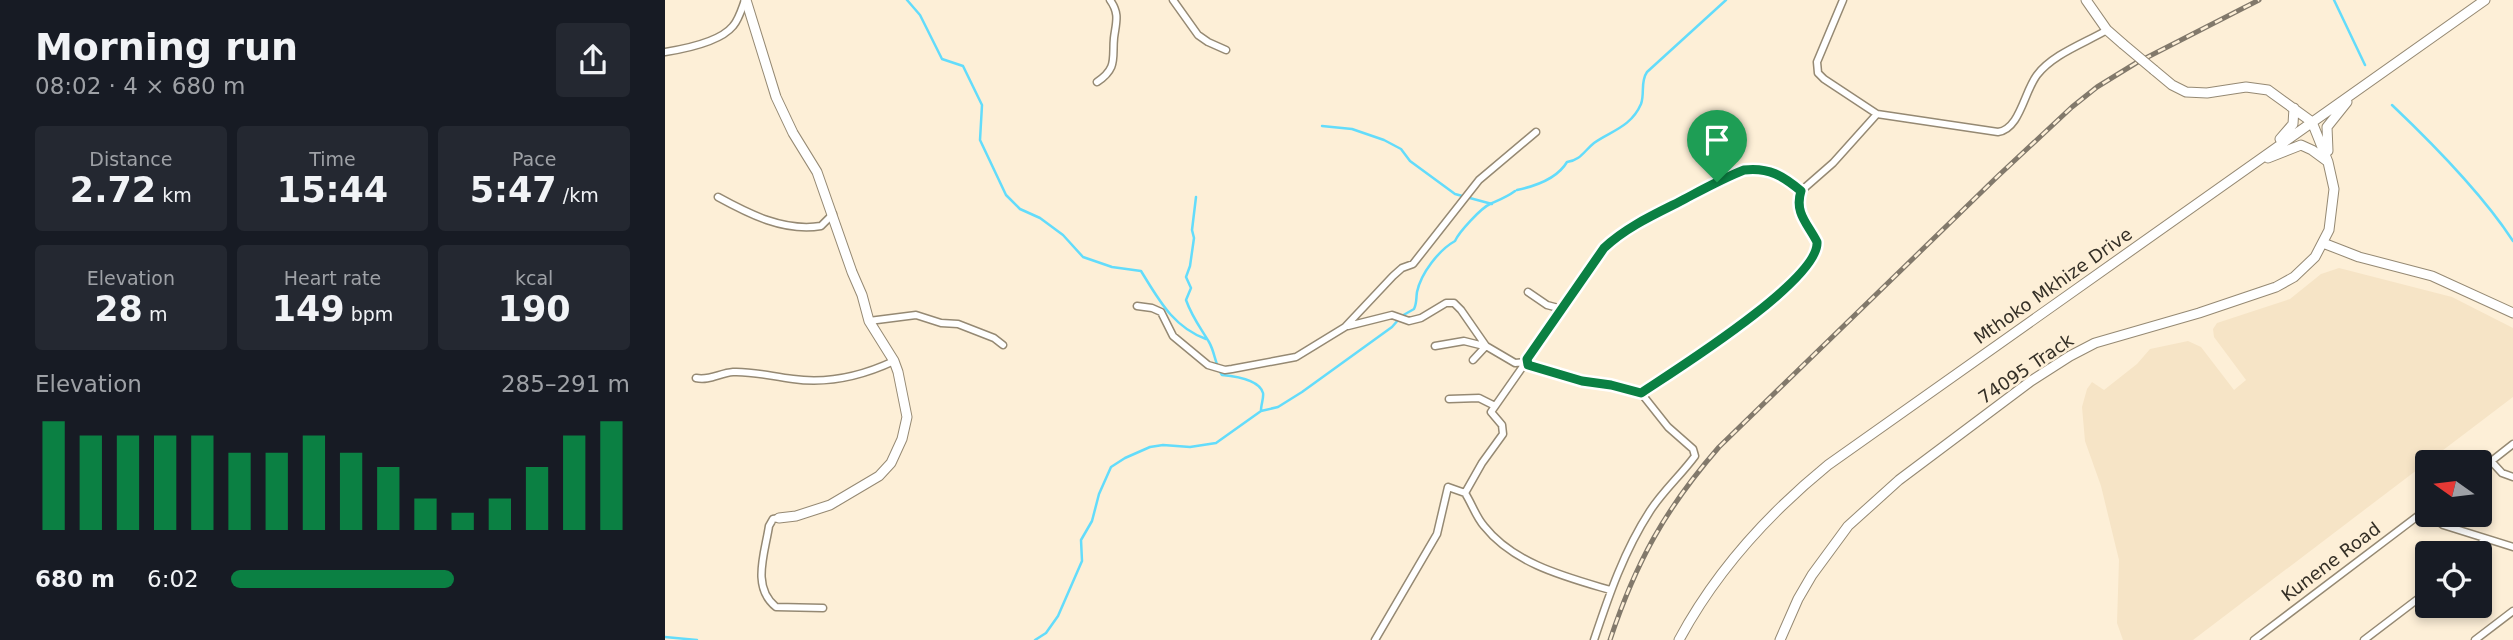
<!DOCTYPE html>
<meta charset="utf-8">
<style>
body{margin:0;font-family:"DejaVu Sans",sans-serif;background:#242831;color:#f1f3f6;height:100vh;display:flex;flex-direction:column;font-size:26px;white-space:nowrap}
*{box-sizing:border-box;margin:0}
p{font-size:23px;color:#9ea1a6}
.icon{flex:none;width:38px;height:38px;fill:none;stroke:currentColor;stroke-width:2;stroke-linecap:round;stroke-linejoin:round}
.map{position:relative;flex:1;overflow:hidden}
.sheet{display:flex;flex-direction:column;background:#171b24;width:665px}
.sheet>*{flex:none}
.needle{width:46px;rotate:284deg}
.buttons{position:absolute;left:1750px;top:450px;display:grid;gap:14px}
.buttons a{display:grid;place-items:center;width:77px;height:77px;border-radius:7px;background:#171b24;box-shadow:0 4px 10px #0003;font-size:35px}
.pin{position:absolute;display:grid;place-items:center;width:60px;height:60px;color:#fff;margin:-72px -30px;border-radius:50% 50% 50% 0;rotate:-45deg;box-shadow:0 0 7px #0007}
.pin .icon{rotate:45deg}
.round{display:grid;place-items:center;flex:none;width:74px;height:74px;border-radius:7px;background:#242831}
.head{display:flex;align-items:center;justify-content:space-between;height:119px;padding:0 35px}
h1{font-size:38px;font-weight:800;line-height:52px}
.metrics{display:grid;grid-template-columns:repeat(3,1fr);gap:10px;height:119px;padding:7px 35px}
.metrics div{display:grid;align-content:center;border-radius:7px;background:#242831;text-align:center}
.metrics b{font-size:35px;font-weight:800}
.metrics small{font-size:19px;font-weight:400}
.metrics p{font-size:19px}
.chart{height:196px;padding:14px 35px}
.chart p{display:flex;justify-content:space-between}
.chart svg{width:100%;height:126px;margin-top:7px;stroke:#0b8043;stroke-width:6}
ul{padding:0 35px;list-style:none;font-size:23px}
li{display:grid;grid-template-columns:112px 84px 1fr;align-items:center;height:52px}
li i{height:18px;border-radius:9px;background:#0b8043}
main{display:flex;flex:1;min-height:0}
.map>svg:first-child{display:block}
.built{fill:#f6e4c6}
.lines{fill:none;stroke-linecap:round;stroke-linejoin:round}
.stream{stroke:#63dcfb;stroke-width:2.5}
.street-casing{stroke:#958973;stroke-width:9}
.secondary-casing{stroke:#958973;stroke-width:11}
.street{stroke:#fff;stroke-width:6}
.secondary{stroke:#fff;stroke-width:9}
.rail-casing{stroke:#82796b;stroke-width:5}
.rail{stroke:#fdefd7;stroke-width:2.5;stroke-dasharray:8;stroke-linecap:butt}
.secondary-bridge-casing{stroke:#958973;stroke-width:11;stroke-linecap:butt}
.secondary-bridge{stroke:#fff;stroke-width:9}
.route-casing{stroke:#fff;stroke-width:14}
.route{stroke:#0b8043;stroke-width:9}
.labels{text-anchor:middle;stroke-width:5;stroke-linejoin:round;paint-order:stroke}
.street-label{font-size:18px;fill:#342f26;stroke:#fdefd7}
</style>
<main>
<section class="sheet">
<div class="head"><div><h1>Morning run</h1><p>08:02 · 4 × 680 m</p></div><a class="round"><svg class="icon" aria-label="share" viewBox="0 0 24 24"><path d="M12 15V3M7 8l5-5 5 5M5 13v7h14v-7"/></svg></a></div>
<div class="metrics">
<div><p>Distance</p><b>2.72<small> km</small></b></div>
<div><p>Time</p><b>15:44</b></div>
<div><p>Pace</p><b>5:47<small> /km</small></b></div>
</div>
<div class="metrics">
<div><p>Elevation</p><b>28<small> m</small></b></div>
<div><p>Heart rate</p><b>149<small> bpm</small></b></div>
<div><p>kcal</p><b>190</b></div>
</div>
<div class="chart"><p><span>Elevation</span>285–291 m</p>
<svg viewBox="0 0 160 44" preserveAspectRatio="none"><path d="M5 44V6M15 44V11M25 44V11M35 44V11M45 44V11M55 44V17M65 44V17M75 44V11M85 44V17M95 44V22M105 44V33M115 44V38M125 44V33M135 44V22M145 44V11M155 44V6"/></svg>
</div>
<ul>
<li><b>680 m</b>6:02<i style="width:56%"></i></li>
</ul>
</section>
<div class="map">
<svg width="1848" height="640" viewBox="0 0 1848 640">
<rect width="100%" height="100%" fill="#fdefd7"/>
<path class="built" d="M1674 268 1787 297 1848 328V397L1528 640H1458L1452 623 1454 560 1436 486 1420 441 1417 407 1422 389 1427 382 1439 390 1472 364 1485 349 1523 341 1536 347 1569 390 1581 380 1549 337 1548 329 1552 323 1625 299 1656 274Z"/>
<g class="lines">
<path class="stream" d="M242 0 255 15 277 59 298 66 317 105 315 140 341 195 355 209 375 218 398 235 418 257 447 267 476 271C494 300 508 327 541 339
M1669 0 1700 65
M1727 105C1767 143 1818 195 1848 241
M657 126 687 129 719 140 736 149 745 161 790 194 827 204
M852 190C871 186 892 179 902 162 916 160 919 151 929 143 946 131 966 127 976 104 980 93 975 82 982 72L1061 0
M531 197 527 230 529 238 525 266 521 277 526 288 521 300C527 317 535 327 544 342 550 352 550 365 557 375 568 376 594 379 598 393 599 397 596 405 596 410
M735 317 749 309C752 303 751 298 752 292 756 273 774 250 790 241 794 232 816 208 825 204 834 200 842 197 850 191
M0 637 32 640
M370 640 381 633 393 616 417 561 416 540 427 521 434 494 446 467 460 458 485 447 498 445 525 447 551 443 596 411 613 407 637 392 727 327 734 319"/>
<g class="street-casing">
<path id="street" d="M508 0 533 35 543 42 561 50
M1178 0 1152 62 1153 73 1159 79 1212 114 1333 132C1355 129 1359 92 1372 75 1388 54 1420 43 1442 30
M0 52C19 49 55 42 68 26 74 19 77 8 80 0
M432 82C453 68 447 58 449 38 451 22 455 14 445 0
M1079 170C1104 167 1118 175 1136 191 1127 221 1161 232 1148 258 1100 314 1037 352 976 393L946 385 917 381 863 365 862 359 939 249C959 229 984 217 1009 204 1032 192 1055 180 1079 170Z
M1136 191 1168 163 1212 114
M53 197C84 214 119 232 156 226L168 214
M863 292 882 305 897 309
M472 306 487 308 496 312 508 336 543 365 560 370 567 369 631 357 680 327 728 276 737 268 748 264 814 180 871 132
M204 321 251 315 276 323 293 324 329 338 338 345
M683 326 727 315 744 321 756 318 781 303H789L796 310 821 346 850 363 861 362
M770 346 799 341 819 346
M808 360 821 346
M31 378C44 381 55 373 68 372 88 371 109 377 128 379 163 384 197 376 229 361
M784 399 814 398 830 406
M1826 461 1837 473 1848 477
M1815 470 1848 444
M800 493C807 504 811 517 819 526 849 564 901 577 945 590
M1764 514 1778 525 1848 547
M114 518 108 519 104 526C100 553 86 587 111 607L158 608
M1812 553 1819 538
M710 640 772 534 783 487 800 493 817 463 838 434 837 425 826 412 861 362
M929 640C944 595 959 551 985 511 998 491 1016 475 1030 456L1028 449 1003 427 976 393
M1589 640 1762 509
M1699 640 1762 592
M1810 640 1848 611"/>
</g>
<g class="secondary-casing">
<path id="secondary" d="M81 0 111 97 128 133 152 172 187 272 197 295 204 321 229 361 233 372 242 417 237 439 226 463 214 476 165 505 131 516 114 518
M1421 0 1442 30 1458 44
M1615 139 1628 124 1629 108
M1663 151 1662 127 1682 102
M1603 158 1636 145 1647 150 1662 161
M1658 243 1694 257 1767 276 1848 313
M1014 640C1051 571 1103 514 1163 465L1820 0
M1115 640 1133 599 1147 575 1183 526 1234 480 1366 381 1405 356 1430 343 1534 313 1611 287 1629 277 1650 257 1664 230 1669 189 1663 162 1647 122 1603 90 1581 87 1542 93 1521 92 1507 85 1489 70"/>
</g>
<use href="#street" class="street"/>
<use href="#secondary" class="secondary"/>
<g class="rail-casing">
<path id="rail" d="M945 640C971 562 1000 509 1054 447L1333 176 1407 107 1432 87 1471 63 1594 0"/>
</g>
<use href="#rail" class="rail"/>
<g class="secondary-bridge-casing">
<path id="secondary-bridge" d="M1458 44 1489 70"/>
</g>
<use href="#secondary-bridge" class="secondary-bridge"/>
</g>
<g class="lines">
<g class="route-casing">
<path id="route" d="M1079 170C1104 167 1118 176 1136 191 1129 213 1143 224 1152 242 1155 280 1009 371 976 393L946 385 917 381 863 365 862 359 939 248C960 228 988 215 1014 202 1035 191 1056 179 1079 170Z"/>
</g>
<use href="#route" class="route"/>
</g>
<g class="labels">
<g class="street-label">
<text transform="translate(1388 286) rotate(-35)" y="6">Mthoko Mkhize Drive</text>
<text transform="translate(1361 369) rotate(-34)" y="6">74095 Track</text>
<text transform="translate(1666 562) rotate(-37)" y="6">Kunene Road</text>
</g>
</g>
</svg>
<div class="buttons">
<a><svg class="needle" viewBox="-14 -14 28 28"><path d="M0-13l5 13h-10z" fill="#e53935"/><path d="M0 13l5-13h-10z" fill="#9ea1a6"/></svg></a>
<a><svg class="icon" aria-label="locate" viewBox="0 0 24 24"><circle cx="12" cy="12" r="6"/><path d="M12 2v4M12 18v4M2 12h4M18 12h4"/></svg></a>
</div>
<div class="pin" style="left:1052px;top:182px;background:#1e9e55"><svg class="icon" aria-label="arrive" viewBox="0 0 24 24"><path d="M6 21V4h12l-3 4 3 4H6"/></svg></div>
</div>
</main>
